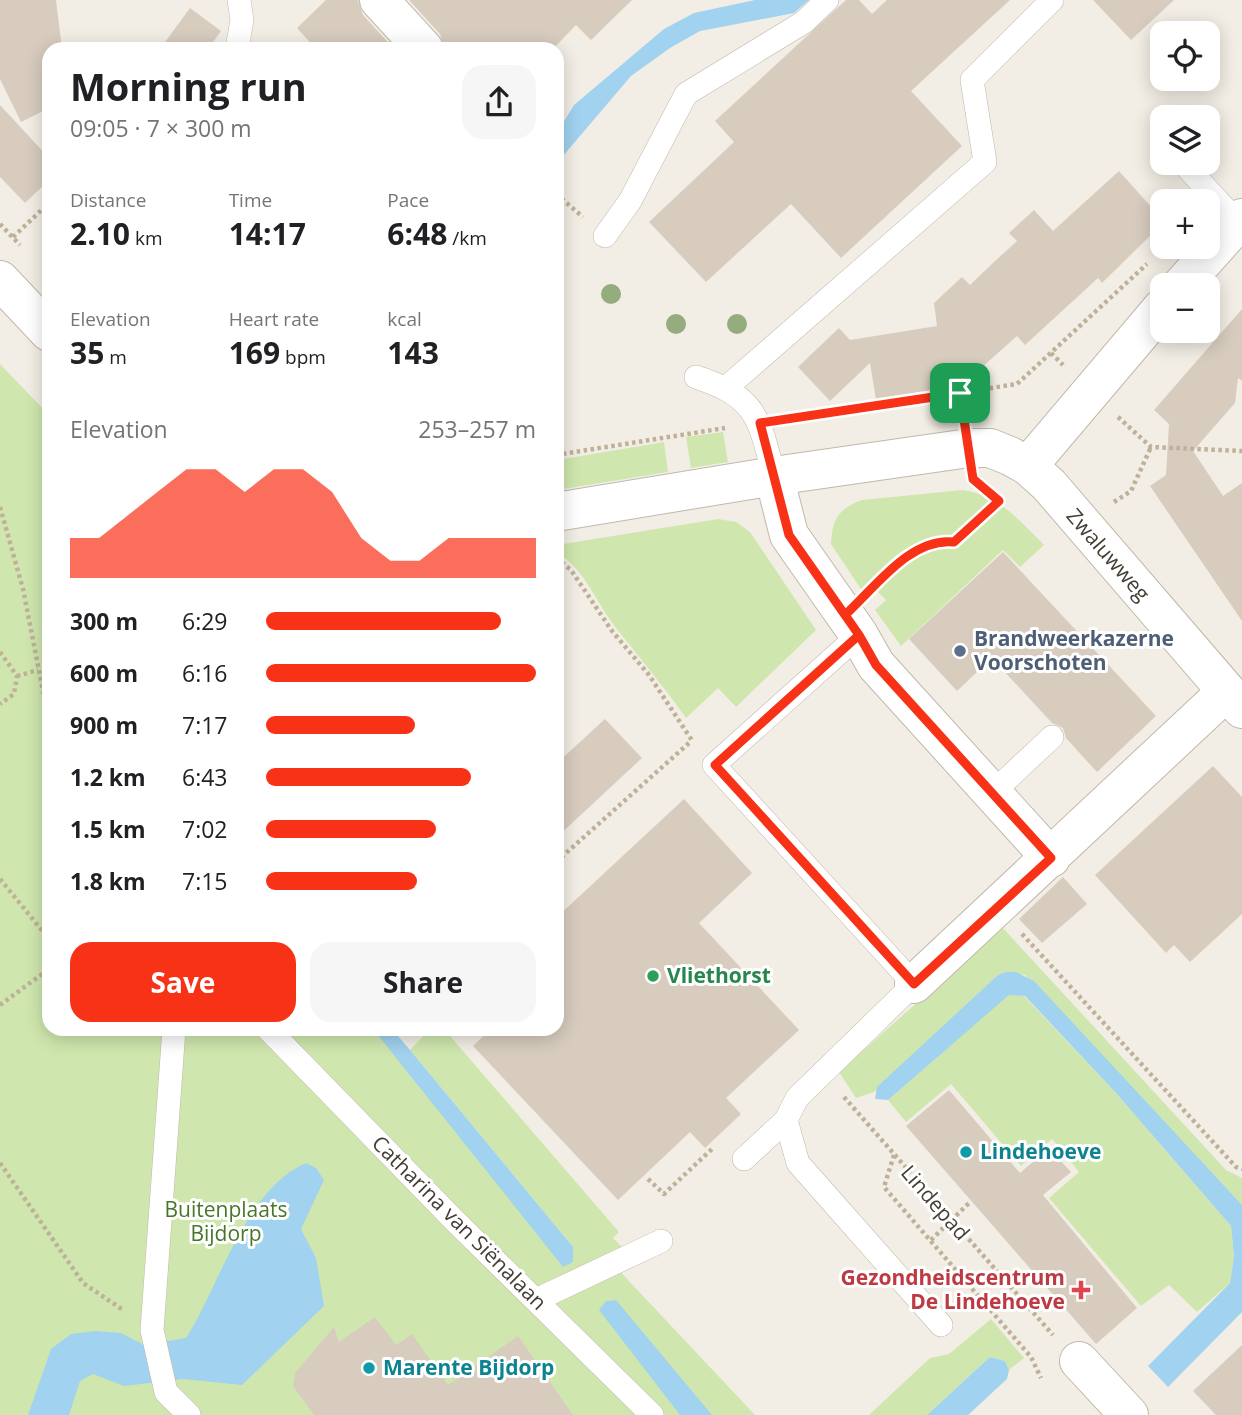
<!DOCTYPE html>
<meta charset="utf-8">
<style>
body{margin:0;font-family:"Open Sans",sans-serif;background:#f6f6f6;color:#202124;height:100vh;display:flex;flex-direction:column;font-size:26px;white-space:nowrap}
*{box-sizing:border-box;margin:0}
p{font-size:23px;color:#757577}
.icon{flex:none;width:38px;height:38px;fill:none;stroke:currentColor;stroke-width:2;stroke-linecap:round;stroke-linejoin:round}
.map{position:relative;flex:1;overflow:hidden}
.panel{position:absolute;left:42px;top:42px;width:522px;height:994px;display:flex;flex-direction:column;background:#fff;border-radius:21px;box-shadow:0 4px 18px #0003}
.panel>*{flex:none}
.fabs{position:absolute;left:1150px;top:21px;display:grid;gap:14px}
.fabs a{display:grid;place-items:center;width:70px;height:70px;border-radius:14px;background:#fff;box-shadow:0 4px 18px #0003;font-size:35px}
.pin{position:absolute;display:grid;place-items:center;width:60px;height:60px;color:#fff;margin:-30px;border-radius:14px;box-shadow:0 4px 10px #0006}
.round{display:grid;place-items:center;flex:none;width:74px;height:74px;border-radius:21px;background:#f6f6f6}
.summary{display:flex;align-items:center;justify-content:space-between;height:119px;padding:0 28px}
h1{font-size:38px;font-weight:700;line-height:52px}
.metrics{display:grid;grid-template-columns:repeat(3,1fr);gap:10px;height:119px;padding:7px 28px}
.metrics div{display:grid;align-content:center}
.metrics b{font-size:30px;font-weight:700}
.metrics small{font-size:19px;font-weight:400}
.metrics p{font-size:19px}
.chart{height:196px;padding:14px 28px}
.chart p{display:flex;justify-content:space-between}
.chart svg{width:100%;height:126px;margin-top:7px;fill:#f83217;opacity:.7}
.cta{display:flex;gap:14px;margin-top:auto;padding:14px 28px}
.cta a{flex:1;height:80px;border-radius:21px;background:#f83217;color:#fff;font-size:28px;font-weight:700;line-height:80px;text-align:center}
.cta a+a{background:#f6f6f6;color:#202124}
ul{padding:0 28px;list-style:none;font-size:23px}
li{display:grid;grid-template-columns:112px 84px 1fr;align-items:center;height:52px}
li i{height:18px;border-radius:9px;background:#f83217}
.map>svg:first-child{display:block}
.green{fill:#cfe7ae}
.water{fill:#a1d2ef}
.building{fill:#d7ccbe}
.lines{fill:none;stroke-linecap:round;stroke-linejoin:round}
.service-casing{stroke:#c1b8ab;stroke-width:24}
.minor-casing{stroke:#c1b8ab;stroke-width:40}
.tertiary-casing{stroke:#c1b8ab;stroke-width:40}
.path{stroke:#bfb199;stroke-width:4.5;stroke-dasharray:3.5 3.5;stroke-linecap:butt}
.service{stroke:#fff;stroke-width:23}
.minor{stroke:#fff;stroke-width:38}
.tertiary{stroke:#fff;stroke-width:38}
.tree{fill:#94ac7e}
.route-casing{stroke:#fff;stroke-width:14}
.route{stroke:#f83217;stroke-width:9}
.service-dot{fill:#5c6f8a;stroke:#fff;stroke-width:2.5}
.leisure-dot{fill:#2e9e5b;stroke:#fff;stroke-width:2.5}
.culture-dot{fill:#0f9aa8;stroke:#fff;stroke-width:2.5}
.health-dot{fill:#e0444e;stroke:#fff;stroke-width:2.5}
.labels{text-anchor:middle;stroke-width:6;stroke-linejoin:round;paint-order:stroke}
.street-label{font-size:21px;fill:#453e35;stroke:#fff}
.service-label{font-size:21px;font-weight:bold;fill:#4e5e75;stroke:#fff;text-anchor:start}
.leisure-label{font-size:21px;font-weight:bold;fill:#27864d;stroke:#fff;text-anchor:start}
.culture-label{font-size:21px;font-weight:bold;fill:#0d838f;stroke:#fff;text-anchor:start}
.park-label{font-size:21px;fill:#487629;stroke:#fff}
.health-label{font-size:21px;font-weight:bold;fill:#be3a42;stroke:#fff;text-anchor:end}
</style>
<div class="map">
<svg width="1242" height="1415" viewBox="0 0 1242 1415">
<rect width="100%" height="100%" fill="#f2eee5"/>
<path class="green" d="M0 364 49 415V1029H373L573 1262V1247L410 1050 430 1029H444L619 1232 613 1238 626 1251 613 1264 755 1415H711L615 1300 607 1301 694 1415H0Z
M723 432 728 462 691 468 686 437Z
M664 442 668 472 557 490V460Z
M963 490C1000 496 1019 520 1044 545L1020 567 1003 550 901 646 875 610 886 600 871 585 863 592 831 544C832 519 839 508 862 500Z
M718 519 736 522 750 532 816 630 736 707 718 688 686 718C664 687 640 658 616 628 596 602 585 570 557 552V545Z
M1002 927 1226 1170 1242 1178V1205L1025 975 1006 972 998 975 874 1092 856 1098 839 1072Z
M1009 994 1024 996 1116 1093 1231 1226 1234 1256 1230 1283 1197 1312 1169 1285 1141 1306 1049 1198 1079 1172 1052 1139 1021 1166 951 1084 906 1122 888 1100Z
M991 1319 1024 1358 1009 1370 1005 1361 990 1357 927 1415H869L930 1358 949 1354Z"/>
<path class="water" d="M755 0H809L794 13 700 31 670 48 631 76 557 163V133L574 105 664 29 694 13Z
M1006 972H1016L1034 981 1242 1205V1312L1168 1387 1148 1366 1230 1283 1234 1256 1231 1226 1116 1093 1025 996 1009 995 888 1100 875 1099 877 1087 998 975Z
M373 1029H392L410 1050 573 1247V1262L563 1267Z
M306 1163 316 1168 324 1180 301 1229 316 1258 324 1306 242 1385 183 1379 124 1386 93 1374 80 1381 69 1415H28L51 1349 71 1334 96 1331 121 1333 144 1345 186 1338C219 1287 246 1188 306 1163Z
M616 1300 712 1415H680L599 1310 606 1301Z
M990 1357 1005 1361 1009 1370 1007 1379 968 1415H927Z"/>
<path class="building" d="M0 0H56L62 49H49V108L21 122 0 79Z
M326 0H358L363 15 394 49H316L297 28Z
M409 0H632L591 40 576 25 553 49H445L440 34Z
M846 0H859L872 14 887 0H1010L911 91 962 146 841 258 791 204 706 282 649 222 734 142 715 121Z
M1093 0H1174L1131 40Z
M190 8 221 31 208 49H160Z
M0 105 49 158V180L25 203 0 177Z
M1119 171 1162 219V224L1102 283 1098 278 1025 345 1017 336 961 386 876 400 870 363 830 401 798 367 839 328 850 340 937 326 934 303 962 277 970 285 994 262 1017 241 1009 233 1034 210 1053 231Z
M1242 309V381L1238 378 1235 403 1193 451 1223 496 1242 483V621L1150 486 1166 475 1169 424 1154 410Z
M1003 552 1156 716 1097 772 1066 738 1063 728 1052 723 992 658 957 691 909 639Z
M605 719 642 758 556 838V764Z
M1213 766 1242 797V914L1190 962 1174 945 1166 953 1095 875Z
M684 799 752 873 699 923 799 1030 726 1098 741 1114 705 1148 690 1132 618 1200 473 1046 491 1029H556V918Z
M1063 877 1087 904 1042 943 1019 919Z
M949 1090 1020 1173 1049 1148 1071 1172 1043 1195 1137 1308 1096 1344 906 1126Z
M375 1317 396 1345 412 1334 448 1385 518 1336 573 1415H314L293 1386 295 1373 334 1327 339 1342Z
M1242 1345V1415H1216L1193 1391Z"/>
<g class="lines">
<g class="service-casing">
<path id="service" d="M237 49 242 20 239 0
M1183 163 1238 223
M605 236 630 201 686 94 804 22 827 0
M696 377C757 397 759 418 774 476
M727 387 985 162 972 80 1052 0
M859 635 714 765 914 984 797 1098 786 1120 798 1163 941 1325
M991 794 1052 737
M174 1029 152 1330 166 1392 189 1415
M268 1029 454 1220 652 1415
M744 1159 786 1120
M536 1300 661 1241"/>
</g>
<g class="minor-casing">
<path id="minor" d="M379 0 424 49
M1182 285 1242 218
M1028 466 1162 308
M774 476 789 535 859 635 876 665 1051 858
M914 984 1226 692
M1079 1361 1129 1415"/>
</g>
<g class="tertiary-casing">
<path id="tertiary" d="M0 280 49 332
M556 512 774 476 969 448H990L1010 456 1028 466 1049 485 1242 709"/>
</g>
<path class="path" d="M556 194 583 217
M0 224 20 245
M13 237 49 203
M1051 353 1063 365
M960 393 963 409
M1118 417 1151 447 1242 451
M789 419 1017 384 1147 264
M556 455 725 428
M1114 502 1131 491 1151 447
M0 507 23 589 49 722
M556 558 571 570 612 631 649 675 693 742
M874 588C898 566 919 538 954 542L999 501 987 491
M0 652 17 676 14 694 0 704
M17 676 38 670
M556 862 689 743
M0 879 49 939
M1022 934 1236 1167 1242 1169
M0 1005 49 969
M844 1097 1053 1335
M894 1155 884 1187 1031 1357 1041 1378
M0 1163 83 1283 123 1310
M648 1179 664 1194 713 1148
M931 1240 969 1203"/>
<use href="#service" class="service"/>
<use href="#minor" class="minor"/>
<use href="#tertiary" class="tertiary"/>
</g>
<g class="tree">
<circle cx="611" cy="294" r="10"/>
<circle cx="676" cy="324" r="10"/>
<circle cx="737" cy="324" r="10"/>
</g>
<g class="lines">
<g class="route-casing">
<path id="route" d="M960 393 760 423 789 535 859 635 876 665 1051 858 914 984 715 765 859 635 845 615C875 588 910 537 954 542L999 501 973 479 960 393"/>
</g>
<use href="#route" class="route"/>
</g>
<circle class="service-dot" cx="960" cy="651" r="7"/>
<circle class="leisure-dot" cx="653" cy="976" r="7"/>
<g class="culture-dot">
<circle cx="966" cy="1152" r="7"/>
<circle cx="369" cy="1368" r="7"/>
</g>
<path class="health-dot" d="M1077.5 1279.5h7v7h7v7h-7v7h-7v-7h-7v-7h7z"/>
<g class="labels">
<g class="street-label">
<text transform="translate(1108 555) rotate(49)" y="7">Zwaluwweg</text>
<text transform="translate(935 1203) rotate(49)" y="7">Lindepad</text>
<text transform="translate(459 1223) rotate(45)" y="7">Catharina van Siënalaan</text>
</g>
<g class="service-label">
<text x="974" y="646">Brandweerkazerne<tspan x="974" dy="24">Voorschoten</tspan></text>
</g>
<g class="leisure-label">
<text x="667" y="983">Vliethorst</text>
</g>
<g class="culture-label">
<text x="980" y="1159">Lindehoeve</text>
<text x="383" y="1375">Marente Bijdorp</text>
</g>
<g class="park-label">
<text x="226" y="1217">Buitenplaats<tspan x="226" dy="24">Bijdorp</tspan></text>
</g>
<g class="health-label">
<text x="1065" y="1285">Gezondheidscentrum<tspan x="1065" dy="24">De Lindehoeve</tspan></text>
</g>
</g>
</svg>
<div class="fabs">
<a><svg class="icon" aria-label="locate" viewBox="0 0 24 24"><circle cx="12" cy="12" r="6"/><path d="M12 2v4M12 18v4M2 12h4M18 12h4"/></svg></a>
<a><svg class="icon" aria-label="layers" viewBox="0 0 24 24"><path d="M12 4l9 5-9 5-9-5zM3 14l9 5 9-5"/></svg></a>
<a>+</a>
<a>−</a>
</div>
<div class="pin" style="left:960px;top:393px;background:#1e9e55"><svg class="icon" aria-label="arrive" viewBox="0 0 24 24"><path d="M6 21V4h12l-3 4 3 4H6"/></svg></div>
<section class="panel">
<div class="summary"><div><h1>Morning run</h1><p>09:05 · 7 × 300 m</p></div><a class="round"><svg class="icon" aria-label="share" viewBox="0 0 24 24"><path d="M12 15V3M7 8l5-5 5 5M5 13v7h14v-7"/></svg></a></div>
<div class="metrics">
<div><p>Distance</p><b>2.10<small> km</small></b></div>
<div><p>Time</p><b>14:17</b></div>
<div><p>Pace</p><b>6:48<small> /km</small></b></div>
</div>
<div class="metrics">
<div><p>Elevation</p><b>35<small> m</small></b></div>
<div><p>Heart rate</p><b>169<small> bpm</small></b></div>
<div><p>kcal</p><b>143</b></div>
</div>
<div class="chart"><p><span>Elevation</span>253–257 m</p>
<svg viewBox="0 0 160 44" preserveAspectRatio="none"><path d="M0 44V30L10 30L20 22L30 14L40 6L50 6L60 14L70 6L80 6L90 14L100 30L110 38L120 38L130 30L140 30L150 30L160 30V44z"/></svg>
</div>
<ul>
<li><b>300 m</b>6:29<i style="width:87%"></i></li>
<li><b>600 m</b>6:16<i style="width:100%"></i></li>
<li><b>900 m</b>7:17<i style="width:55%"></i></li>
<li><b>1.2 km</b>6:43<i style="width:76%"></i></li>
<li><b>1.5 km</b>7:02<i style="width:63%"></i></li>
<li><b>1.8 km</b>7:15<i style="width:56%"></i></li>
</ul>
<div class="cta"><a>Save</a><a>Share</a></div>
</section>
</div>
